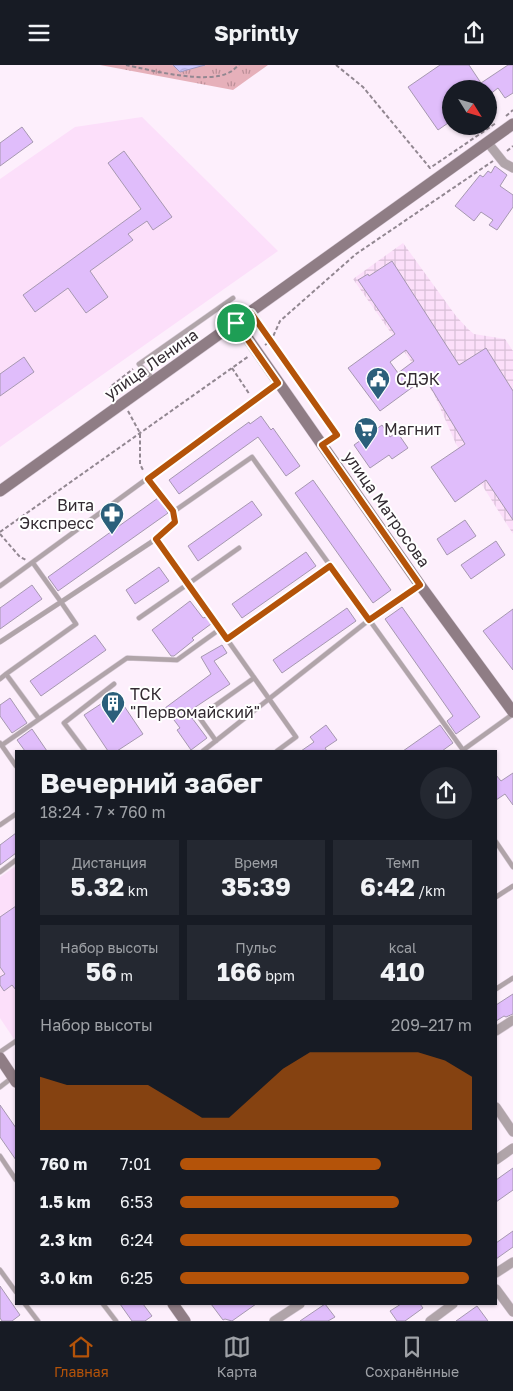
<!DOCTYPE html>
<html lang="ru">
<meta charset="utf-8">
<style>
body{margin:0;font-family:"Golos Text",sans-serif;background:#242831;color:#f1f3f6;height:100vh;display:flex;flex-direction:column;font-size:19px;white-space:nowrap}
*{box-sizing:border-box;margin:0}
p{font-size:16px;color:#9ea1a6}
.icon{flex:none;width:28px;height:28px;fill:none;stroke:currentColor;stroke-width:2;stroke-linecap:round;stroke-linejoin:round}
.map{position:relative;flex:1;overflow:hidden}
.side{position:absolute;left:15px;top:685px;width:482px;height:555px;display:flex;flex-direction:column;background:#171b24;border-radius:0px;box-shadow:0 1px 4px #0004}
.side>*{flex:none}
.needle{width:32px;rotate:127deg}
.fabs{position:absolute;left:442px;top:15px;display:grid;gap:10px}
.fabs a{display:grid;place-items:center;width:55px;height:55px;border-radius:50%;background:#171b24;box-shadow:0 1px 4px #0004;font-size:25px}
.pin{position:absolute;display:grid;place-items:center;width:42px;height:42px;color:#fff;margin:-21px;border:2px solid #fff;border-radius:50%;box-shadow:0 1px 5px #0007}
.round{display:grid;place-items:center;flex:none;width:52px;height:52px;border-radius:26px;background:#242831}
.head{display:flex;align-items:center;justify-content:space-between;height:85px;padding:0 25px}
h1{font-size:28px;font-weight:700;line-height:38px}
.metrics{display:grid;grid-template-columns:repeat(3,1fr);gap:8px;height:85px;padding:5px 25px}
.metrics div{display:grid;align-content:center;border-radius:0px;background:#242831;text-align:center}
.metrics b{font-size:25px;font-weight:700}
.metrics small{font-size:14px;font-weight:400}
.metrics p{font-size:14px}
.chart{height:140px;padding:10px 25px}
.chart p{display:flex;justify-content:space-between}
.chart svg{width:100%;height:90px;margin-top:5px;fill:#b45309;opacity:.7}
ul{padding:0 25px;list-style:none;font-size:16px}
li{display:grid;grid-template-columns:80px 60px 1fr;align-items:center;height:38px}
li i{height:12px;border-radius:6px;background:#b45309}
header{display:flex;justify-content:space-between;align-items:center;height:65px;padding:0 25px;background:#171b24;font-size:22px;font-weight:700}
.tabs{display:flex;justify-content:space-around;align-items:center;height:70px;border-top:1px solid #363941;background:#171b24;font-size:14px;color:#9ea1a6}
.tabs a{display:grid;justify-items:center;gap:2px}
.tabs .on{color:#b45309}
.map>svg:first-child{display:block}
.built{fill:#fcdffa}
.industrial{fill:url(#industrial-grid)}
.grass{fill:url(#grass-tufts)}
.water{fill:url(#water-waves);stroke:#a098c0}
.building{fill:#e0bdfb;stroke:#a698b0;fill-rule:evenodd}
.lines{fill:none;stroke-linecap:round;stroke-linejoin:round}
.lane-casing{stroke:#d9ccd8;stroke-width:5.5}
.street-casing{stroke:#d9ccd8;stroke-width:10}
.secondary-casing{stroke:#d9ccd8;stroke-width:12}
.path{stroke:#928791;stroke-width:2;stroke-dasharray:4 2.5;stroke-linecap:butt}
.lane{stroke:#b0a4a9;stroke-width:4.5}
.street{stroke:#b0a4a9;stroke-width:9}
.secondary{stroke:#8f7d85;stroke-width:11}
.route-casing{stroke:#fff;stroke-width:10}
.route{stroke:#b45309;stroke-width:6}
.labels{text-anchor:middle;stroke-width:4;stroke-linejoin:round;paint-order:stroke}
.street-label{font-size:16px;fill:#332b32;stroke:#fff}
.poi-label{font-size:16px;fill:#332b32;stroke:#fff;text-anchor:start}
</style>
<header><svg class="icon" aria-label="menu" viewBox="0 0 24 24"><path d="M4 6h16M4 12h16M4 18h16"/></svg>Sprintly<svg class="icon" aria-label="share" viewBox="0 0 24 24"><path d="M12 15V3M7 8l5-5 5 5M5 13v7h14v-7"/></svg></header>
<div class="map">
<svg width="513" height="1256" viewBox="0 0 513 1256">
<defs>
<pattern id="industrial-grid" width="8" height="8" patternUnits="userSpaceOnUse" patternTransform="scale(1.25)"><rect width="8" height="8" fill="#fcdffa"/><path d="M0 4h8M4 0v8" fill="none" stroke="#d8c0d7"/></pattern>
<pattern id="grass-tufts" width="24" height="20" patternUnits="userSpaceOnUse" patternTransform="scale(1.25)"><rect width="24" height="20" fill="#e6b0ba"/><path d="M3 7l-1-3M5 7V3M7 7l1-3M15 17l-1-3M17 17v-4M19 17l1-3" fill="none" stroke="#bb8f98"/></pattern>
<pattern id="water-waves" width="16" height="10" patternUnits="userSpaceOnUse" patternTransform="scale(1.25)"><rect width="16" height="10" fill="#cfc7fd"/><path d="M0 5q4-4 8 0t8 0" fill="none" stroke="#b2abd9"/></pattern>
</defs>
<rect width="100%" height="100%" fill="#fdeffc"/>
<path class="built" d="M142 52 278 186 0 382V114L75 62Z
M16 801V973L14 974 0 953V812Z"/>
<path class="industrial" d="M403 178 456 251 468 264 474 269 505 274 513 286V469L456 379 434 329 353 214Z"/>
<path class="grass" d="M100 0H268L233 25Z"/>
<path class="water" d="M173 0H205L180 7Z"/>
<path class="building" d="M440 0H469L481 18 508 0H513V28L505 33 498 23 489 30V24H451V56L438 65 408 22Z
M22 62 33 77 0 101V78Z
M124 86 172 152 153 165 147 156 128 169 133 175 90 206 108 232 86 248 68 223 35 247 23 230 141 144 108 98Z
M495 101 507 110 500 121 513 130V142L497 165 489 160 493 155 481 147 474 156 455 141 480 110 483 112 488 106 491 108Z
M392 196 459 300 486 283 513 326V455L486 415 455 437 431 402 465 379 425 313 380 346 348 303 395 269 358 215 368 209 369 211ZM406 285 414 296 398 308 390 297Z
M24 292 34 307 0 331V309Z
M261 351 271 365 273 363 300 401 286 411 258 372 179 429 169 415 249 357 250 359Z
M382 360 390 372 397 367 408 383 392 394 389 390 370 403 354 380Z
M313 415 391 525 373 538 295 428Z
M158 433 168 448 58 526 48 512Z
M252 436 262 450 198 496 188 481Z
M465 455 476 471 447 490 437 474Z
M496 476 505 490 471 514 461 500Z
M306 487 316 501 242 553 232 539Z
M159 502 169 516 135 539 126 525Z
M32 520 42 534 0 564V543Z
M190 536 203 553 206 552 211 559 192 573 194 575 174 591H171L152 565Z
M402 542 480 652 456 669 447 656 453 651 385 554Z
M347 543 356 556 282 608 273 595Z
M513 544V605L483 566Z
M95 570 106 585 41 631 30 616Z
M222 580 227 588 214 596 230 619 191 645 192 653 207 673 191 685 177 665 180 663 165 643 211 609 201 592Z
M116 629 143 669 117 686H108L84 650Z
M10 633 27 658 12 668 0 651V640Z
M326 660 337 675 325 683 327 686H301L314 677 310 672Z
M440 660 453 678 442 686H403Z
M32 664 47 686H25L17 675Z
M513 708V740L505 729 496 735V710L501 716Z
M16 768V788L0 800V780Z
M16 841V925L12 920 4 926 0 920V912L5 909 0 902V852Z
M513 929V949L506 952 504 951 496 956V940Z
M0 1040 16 1063V1095L0 1072Z
M513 1103V1125L496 1137V1115Z
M513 1166V1182L496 1194V1178Z
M0 1221 20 1250 12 1256H2L0 1253Z
M120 1239H143L152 1251 145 1256H132Z
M211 1239H256L232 1256 225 1254 223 1255Z
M325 1239 335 1252 328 1256H300Z
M401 1239H420L423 1243 405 1256H397L390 1246Z
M477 1241 488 1256H456Z"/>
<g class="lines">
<g class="lane-casing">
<path id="lane" d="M154 315 139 299 233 233
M148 414 173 447 175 457 156 474 188 519 239 483
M173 447 252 392 463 685 513 649
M33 498 61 537 156 474
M0 521 278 318
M139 553 188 519 296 672 277 686
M227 574 330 501
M0 577 61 537 76 559 6 609 39 654
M0 614 6 609
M216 676 199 652 254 613
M0 678 16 701
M2 680 127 593 177 595 220 564
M85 686 64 658 114 619
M203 686 369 555 419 520
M0 760 16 749
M496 777 513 802
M0 807 16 795
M496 832 513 821
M496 924 513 913
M0 987 16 976
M0 1022 13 1012
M0 1091 16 1115
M0 1205 16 1227
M25 1239 38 1256
M103 1239 116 1256"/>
</g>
<g class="street-casing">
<path id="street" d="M488 78 504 98 513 103
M496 966 513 955
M496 1042 513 1067
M496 1095 513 1083
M496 1208 513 1197
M496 1224 513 1247
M274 1256 300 1239
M430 1256 453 1239"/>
</g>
<g class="secondary-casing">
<path id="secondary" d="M237 258 420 520 513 647
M0 426 513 59
M0 993 16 1017
M173 1239 185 1256"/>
</g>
<path class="path" d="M126 0C150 5 208 20 230 7 233 6 236 2 239 0
M336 0 363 22 430 103 496 58
M506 51 513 45
M507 86 513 81
M256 256 337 370 330 375
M265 280 271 276 280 256 356 189 493 96
M232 303 250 330
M117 330 110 322 133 304
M128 346 140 368V399L144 407
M0 467 249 291
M0 469 20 492 26 495"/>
<use href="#lane" class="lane"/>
<use href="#street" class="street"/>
<use href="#secondary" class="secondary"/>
</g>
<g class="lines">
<g class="route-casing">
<path id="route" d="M251 248 337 370 322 380 420 520 369 555 330 501 227 574 156 474 175 457 173 446 148 414 278 318 236 258Z"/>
</g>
<use href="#route" class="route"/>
</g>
<defs>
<g id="civic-pin" transform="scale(1.25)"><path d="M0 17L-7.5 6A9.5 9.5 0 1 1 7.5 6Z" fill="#2b5f7b" stroke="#fff"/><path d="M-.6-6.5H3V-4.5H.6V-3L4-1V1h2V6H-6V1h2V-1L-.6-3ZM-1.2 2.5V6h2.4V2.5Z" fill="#fff"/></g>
<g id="supermarket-pin" transform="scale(1.25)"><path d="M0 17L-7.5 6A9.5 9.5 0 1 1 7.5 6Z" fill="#2b5f7b" stroke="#fff"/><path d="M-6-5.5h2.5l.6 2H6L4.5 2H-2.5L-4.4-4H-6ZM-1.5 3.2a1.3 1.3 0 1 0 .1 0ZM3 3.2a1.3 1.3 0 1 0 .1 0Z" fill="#fff"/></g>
<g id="pharmacy-pin" transform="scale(1.25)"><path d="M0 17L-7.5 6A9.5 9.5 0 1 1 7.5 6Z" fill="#2b5f7b" stroke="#fff"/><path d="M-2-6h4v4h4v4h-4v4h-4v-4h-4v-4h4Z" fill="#fff"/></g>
<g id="building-pin" transform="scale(1.25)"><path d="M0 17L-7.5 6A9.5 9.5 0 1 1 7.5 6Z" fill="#2b5f7b" stroke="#fff"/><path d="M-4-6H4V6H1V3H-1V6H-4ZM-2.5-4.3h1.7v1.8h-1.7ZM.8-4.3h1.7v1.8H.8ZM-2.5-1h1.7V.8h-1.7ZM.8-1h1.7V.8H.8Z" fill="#fff"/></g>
</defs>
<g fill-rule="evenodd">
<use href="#civic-pin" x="378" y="314"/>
<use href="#supermarket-pin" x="366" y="364"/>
<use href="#pharmacy-pin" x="112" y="449"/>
<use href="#building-pin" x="113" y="638"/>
</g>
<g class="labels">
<g class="street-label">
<text transform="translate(151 299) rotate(-35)" y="6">улица Ленина</text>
<text transform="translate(387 444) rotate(55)" y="6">улица Матросова</text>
</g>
<g class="poi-label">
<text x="396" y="320">СДЭК</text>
<text x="384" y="370">Магнит</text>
<text x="94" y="446" text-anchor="end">Вита<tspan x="94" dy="18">Экспресс</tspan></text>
<text x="130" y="635">ТСК<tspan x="130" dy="18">"Первомайский"</tspan></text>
</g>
</g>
</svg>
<div class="fabs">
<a><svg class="needle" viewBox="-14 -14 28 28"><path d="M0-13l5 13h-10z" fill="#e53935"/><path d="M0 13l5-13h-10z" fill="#9ea1a6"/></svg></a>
</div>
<div class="pin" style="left:236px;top:258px;background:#1e9e55"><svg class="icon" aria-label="arrive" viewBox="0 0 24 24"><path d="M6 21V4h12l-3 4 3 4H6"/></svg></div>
<section class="side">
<div class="head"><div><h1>Вечерний забег</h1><p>18:24 · 7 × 760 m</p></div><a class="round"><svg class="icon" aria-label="share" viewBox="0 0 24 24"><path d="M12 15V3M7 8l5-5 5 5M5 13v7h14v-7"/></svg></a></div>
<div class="metrics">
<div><p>Дистанция</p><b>5.32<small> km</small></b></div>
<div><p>Время</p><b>35:39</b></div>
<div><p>Темп</p><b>6:42<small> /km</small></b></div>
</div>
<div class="metrics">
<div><p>Набор высоты</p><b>56<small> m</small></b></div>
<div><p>Пульс</p><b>166<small> bpm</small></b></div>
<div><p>kcal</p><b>410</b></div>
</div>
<div class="chart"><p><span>Набор высоты</span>209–217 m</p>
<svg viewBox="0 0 160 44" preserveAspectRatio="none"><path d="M0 44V18L10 22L20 22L30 22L40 22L50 30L60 38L70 38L80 26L90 14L100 6L110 6L120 6L130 6L140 6L150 10L160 18V44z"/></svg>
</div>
<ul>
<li><b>760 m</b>7:01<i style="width:69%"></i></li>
<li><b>1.5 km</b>6:53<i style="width:75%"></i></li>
<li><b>2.3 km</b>6:24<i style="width:100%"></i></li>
<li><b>3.0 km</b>6:25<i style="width:99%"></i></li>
</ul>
</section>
</div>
<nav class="tabs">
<a class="on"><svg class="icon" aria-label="home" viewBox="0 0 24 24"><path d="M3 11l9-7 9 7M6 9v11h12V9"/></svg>Главная</a>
<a><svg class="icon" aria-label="map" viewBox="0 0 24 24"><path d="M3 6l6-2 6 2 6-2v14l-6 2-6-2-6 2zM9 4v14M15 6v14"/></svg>Карта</a>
<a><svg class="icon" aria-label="saved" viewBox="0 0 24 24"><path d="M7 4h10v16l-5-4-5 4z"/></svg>Сохранённые</a>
</nav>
